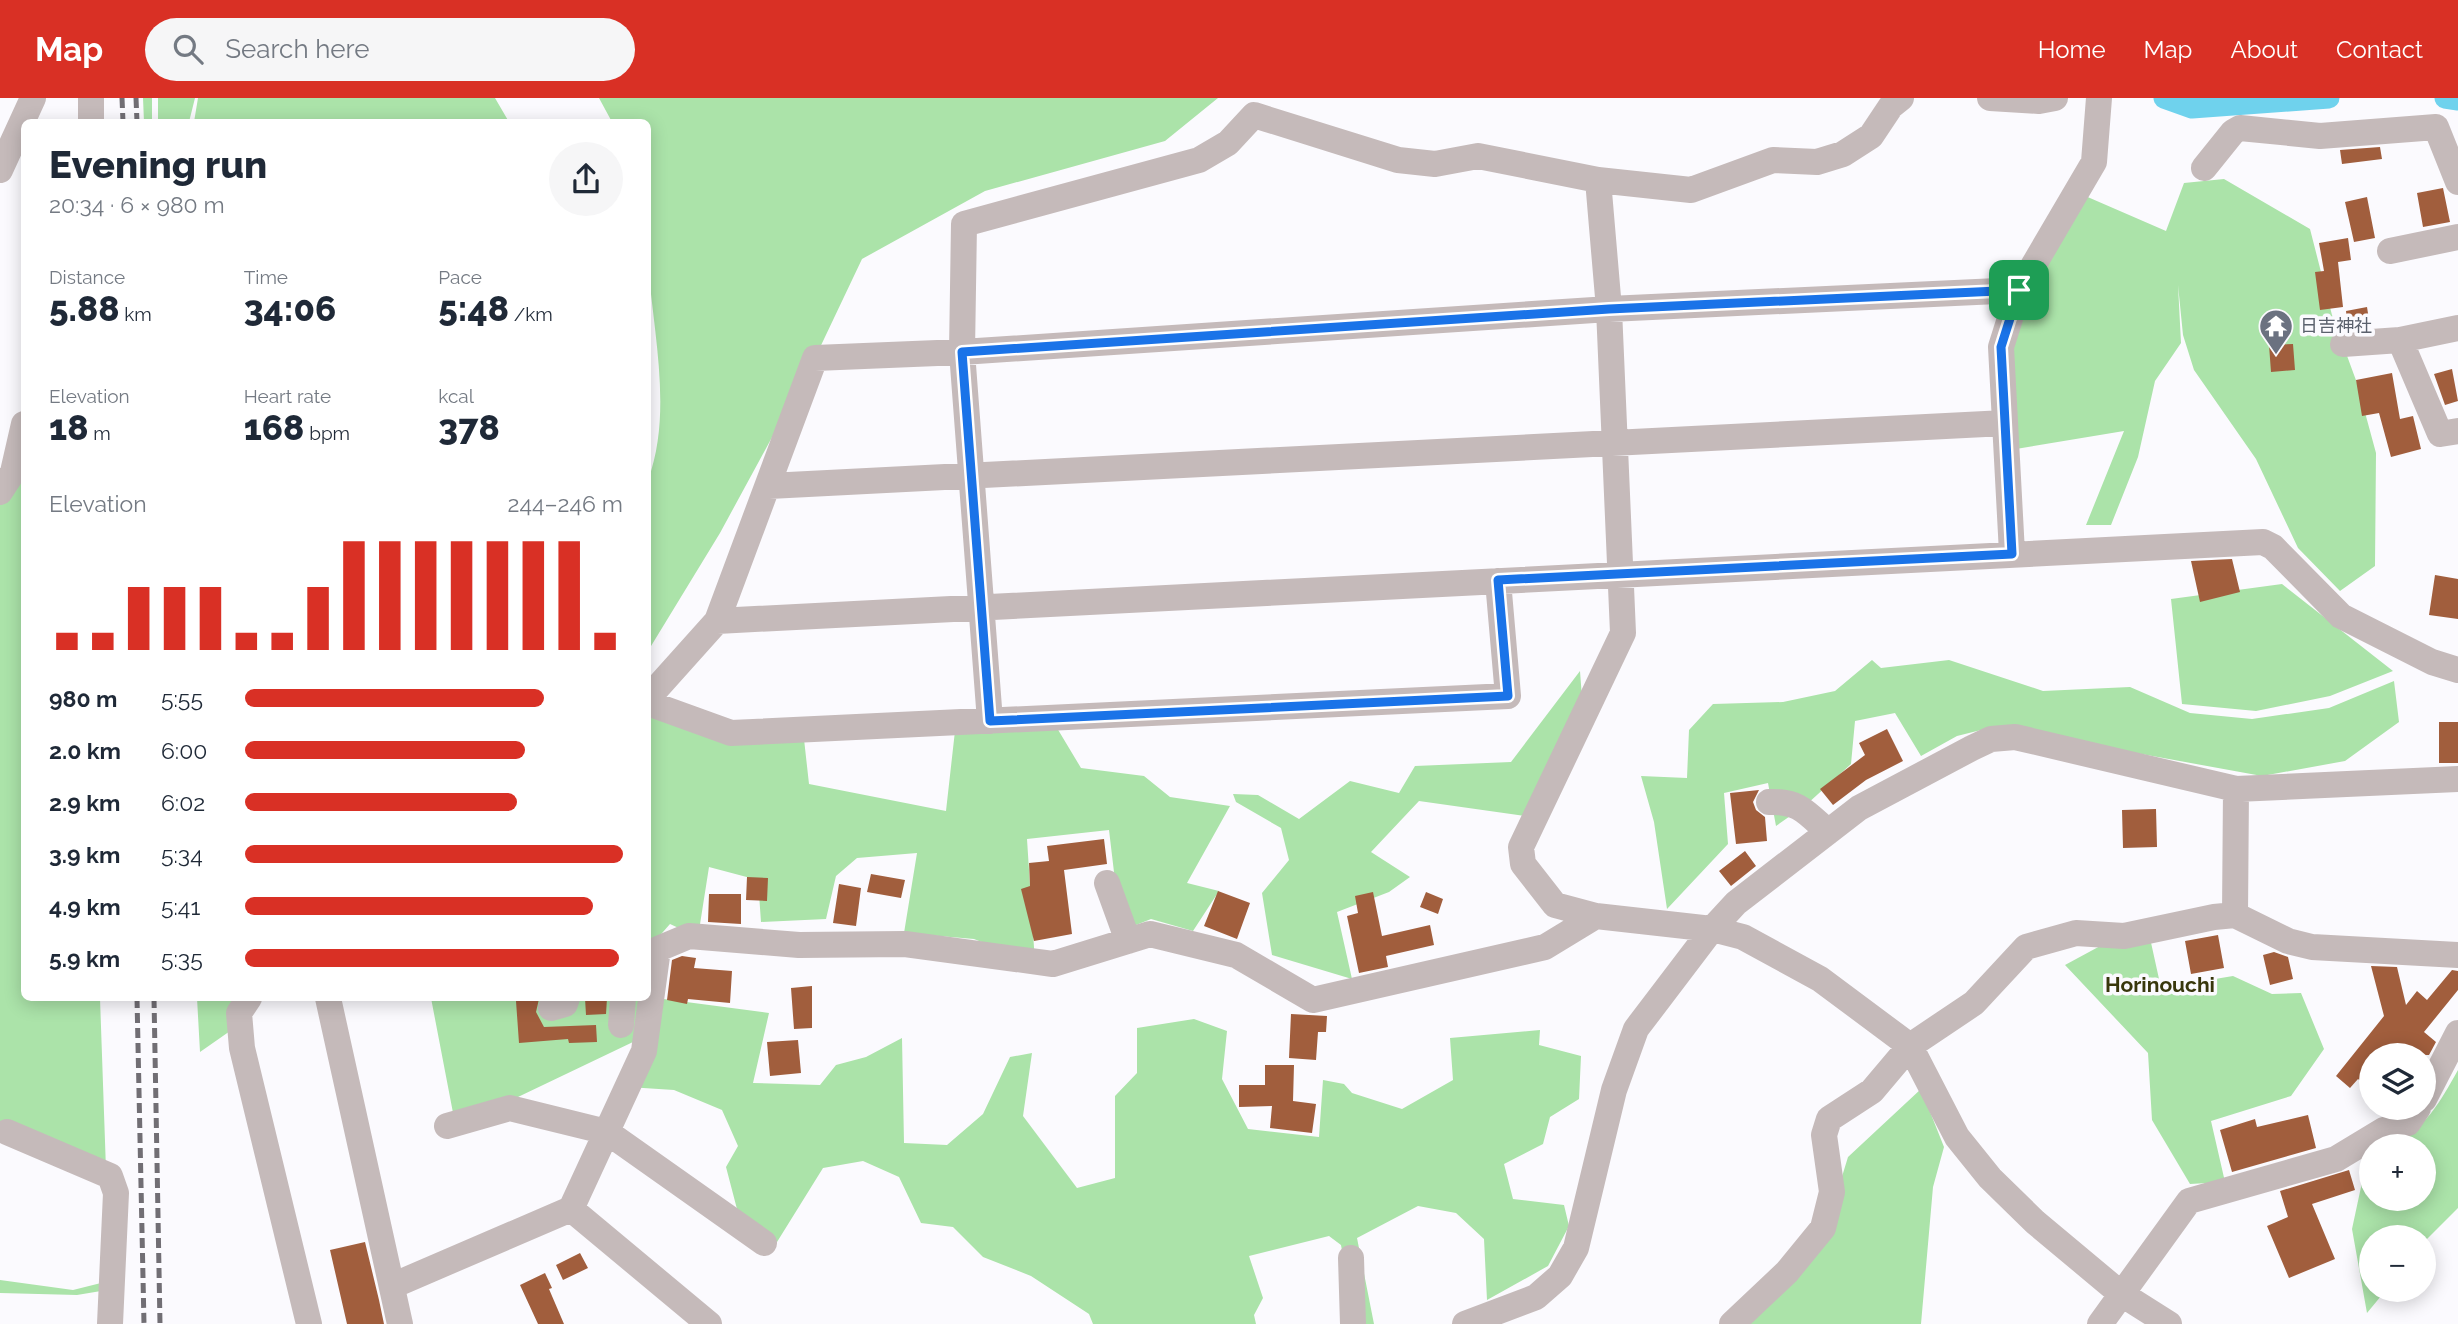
<!DOCTYPE html>
<meta charset="utf-8">
<style>
body{margin:0;font-family:Raleway,"Noto Sans JP",sans-serif;background:#f6f6f7;color:#1f2937;height:100vh;display:flex;flex-direction:column;font-size:26px;white-space:nowrap}
*{box-sizing:border-box;margin:0}
p{font-size:23px;color:#747a83}
.icon{flex:none;width:38px;height:38px;fill:none;stroke:currentColor;stroke-width:2;stroke-linecap:round;stroke-linejoin:round}
.map{position:relative;flex:1;overflow:hidden}
.drawer{position:absolute;left:21px;top:21px;width:630px;height:882px;display:flex;flex-direction:column;background:#fff;border-radius:10px;box-shadow:0 4px 18px #0003}
.drawer>*{flex:none}
.fabs{position:absolute;left:2359px;top:945px;display:grid;gap:14px}
.fabs a{display:grid;place-items:center;width:77px;height:77px;border-radius:50%;background:#fff;box-shadow:0 4px 18px #0003;font-size:35px}
.pin{position:absolute;display:grid;place-items:center;width:60px;height:60px;color:#fff;margin:-30px;border-radius:14px;box-shadow:0 4px 10px #0006}
.round{display:grid;place-items:center;flex:none;width:74px;height:74px;border-radius:37px;background:#f6f6f7}
.headline{display:flex;align-items:center;justify-content:space-between;height:119px;padding:0 28px}
h1{font-size:38px;font-weight:800;line-height:52px}
.metrics{display:grid;grid-template-columns:repeat(3,1fr);gap:10px;height:119px;padding:7px 28px}
.metrics div{display:grid;align-content:center}
.metrics b{font-size:35px;font-weight:800}
.metrics small{font-size:19px;font-weight:400}
.metrics p{font-size:19px}
.chart{height:196px;padding:14px 28px}
.chart p{display:flex;justify-content:space-between}
.chart svg{width:100%;height:126px;margin-top:7px;stroke:#d93025;stroke-width:6}
ul{padding:0 28px;list-style:none;font-size:23px}
li{display:grid;grid-template-columns:112px 84px 1fr;align-items:center;height:52px}
li i{height:18px;border-radius:9px;background:#d93025}
header{display:flex;align-items:center;gap:42px;box-sizing:border-box;height:98px;padding:0 35px;background:#d93025;color:#fff}
header strong{font-size:33px}
nav{display:flex;gap:38px;margin-inline-start:auto;font-size:24px}
.search{width:490px;height:63px;background:#f6f6f7;display:flex;align-items:center;gap:18px;box-sizing:border-box;padding:0 24px;border-radius:38px;color:#747a83;font-size:26px}
.map>svg:first-child{display:block}
.green{fill:#abe3a9}
.lines{fill:none;stroke-linecap:round;stroke-linejoin:round}
.canal{stroke:#6fd2ed;stroke-width:21}
.building{fill:#a15e3d}
.minor{stroke:#c5baba;stroke-width:26}
.rail{stroke:#716e74;stroke-width:5;stroke-dasharray:10 5;stroke-linecap:butt}
.route-casing{stroke:#fff;stroke-width:14}
.route{stroke:#1a73e8;stroke-width:9}
.labels{text-anchor:middle;stroke-width:7;stroke-linejoin:round;paint-order:stroke}
.worship-label{font-size:18px;fill:#5b616d;stroke:#fbfafe;text-anchor:start}
.quarter-label{font-size:21px;font-weight:bold;fill:#38370c;stroke:#fbfafe}
</style>
<header>
<strong>Map</strong>
<div class="search"><svg class="icon" aria-label="search" viewBox="0 0 24 24"><circle cx="10" cy="10" r="6"/><path d="M15 15l6 6"/></svg>Search here</div>
<nav><a>Home</a><a>Map</a><a>About</a><a>Contact</a></nav>
</header>
<div class="map">
<svg width="2458" height="1226" viewBox="0 0 2458 1226">
<rect width="100%" height="100%" fill="#fbfafe"/>
<path class="green" d="M143 0H152V24H144Z
M158 0H195L189 24H158Z
M198 0H495L509 24H194Z
M599 0H1218L1165 43 985 93 862 161 815 260 720 435 648 553V382C673 314 653 235 648 164 644 118 648 71 648 24H612Z
M2224 81 2310 131 2332 217 2357 285 2376 355 2375 468 2340 493 2298 450 2256 361 2194 272 2183 237 2178 187 2181 245 2155 283 2138 359 2111 427H2086L2124 333 2016 351 2011 249 2042 176 2083 97 2166 133 2184 85Z
M24 359V900H100L106 1072 0 1032V385Z
M2282 486 2393 573 2330 598 2256 613 2182 606 2171 501Z
M1872 562 1881 570 1949 562 2043 593 2130 589 2190 615 2252 621 2329 610 2394 583 2399 624 2345 663 2262 678 1993 629 1957 638 1921 658 1895 615 1855 623 1851 666 1806 707 1776 728 1768 685 1724 695 1728 746 1667 811 1654 724 1641 678 1687 680 1689 632 1713 606 1783 604 1835 593Z
M1580 573 1582 600 1525 718 1419 703 1371 754 1410 779 1389 794 1337 814 1352 881 1272 857 1262 795 1289 762 1281 730 1236 704 1233 696 1258 697 1299 721 1350 683 1399 695 1415 668 1511 664Z
M648 606 726 645 803 632 809 686 946 713 956 624 1051 620 1081 670 1144 678 1170 699 1230 708 1187 785 1219 793 1193 833 1151 821 1121 833 1109 732 1027 741 1035 865 974 841 904 835 917 755 857 760 836 778 826 821 761 824 758 782 709 769 698 839 670 826 648 851Z
M2150 840 2161 890 2233 878 2272 896 2301 895 2324 951 2291 998 2211 1023 2225 1084 2190 1086 2152 1022 2148 955 2065 867 2102 847Z
M197 900H260L243 924 200 954Z
M431 900H639L633 944 497 1009 454 1020Z
M656 900 769 915 753 985 820 987 836 967 866 959 902 940 904 1045 947 1047 983 1016 1010 959 1032 955 1023 1018 1077 1090 1115 1080V998L1137 975V930L1194 921 1227 933 1222 981 1248 1031 1319 1039 1323 982 1344 986 1352 995 1402 1011 1453 982 1450 940 1540 932 1539 947 1581 958 1579 1001 1550 1019 1543 1046 1504 1066 1513 1101 1564 1107 1569 1128 1548 1168 1487 1202 1484 1141 1456 1115 1418 1108 1357 1140 1374 1226H1355L1341 1147 1329 1138 1249 1158 1263 1200 1254 1217 1256 1226H1093L1089 1216 1031 1178 983 1159 953 1129 921 1125 899 1079 863 1063 823 1070 777 1144 743 1134 726 1069 738 1048 722 1012 674 992 628 989Z
M2458 972V1110L2424 1144V1139H2371V1192H2386L2367 1215 2352 1131 2367 1061 2371 1059V1101H2424V1048H2392C2425 1031 2440 1004 2458 972Z
M1921 991 1944 1049 1933 1089 1921 1226H1739L1822 1144 1848 1059Z
M0 1182 73 1192 101 1185V1193L77 1197 0 1195Z"/>
<g class="lines">
<path class="canal" d="M2164 0 2192 10 2329 0
M2445 0 2458 2"/>
</g>
<path class="building" d="M2380 49 2382 61 2342 66 2340 52Z
M2443 90 2450 124 2423 129 2417 95Z
M2367 99 2375 140 2354 144 2345 104Z
M2348 140 2351 162 2338 164 2343 209 2320 212 2315 174 2324 173 2319 145Z
M2367 209 2370 228 2348 230 2346 213Z
M2293 246 2295 272 2271 274 2269 247Z
M2452 271 2458 303 2445 307 2434 276Z
M2392 275 2400 321 2413 318 2421 351 2391 359 2379 315 2362 318 2356 282Z
M2232 461 2240 494 2200 504 2191 463Z
M2435 477 2458 481V521L2429 517Z
M2439 624H2458V665H2439Z
M1887 631 1903 663 1866 682 1833 707 1820 691 1865 657 1859 645Z
M1759 692 1753 704 1756 712 1765 719 1767 743 1736 746 1730 695Z
M2156 711 2157 749 2123 750 2122 712Z
M1104 741 1107 766 1064 772 1072 836 1034 843 1021 791 1030 788 1029 765 1049 763 1047 748Z
M1745 753 1756 768 1731 788 1719 773Z
M871 776 905 782 901 800 867 794Z
M747 779 768 780 767 803 746 802Z
M839 786 861 790 856 828 833 825Z
M1218 793 1250 805 1237 841 1204 828Z
M1373 794 1382 838 1430 827 1434 847 1386 858 1388 869 1359 875 1347 818 1358 815 1355 798Z
M1426 794 1443 801 1438 816 1420 809Z
M709 796H741V826L708 824Z
M2218 837 2224 870 2191 876 2185 843Z
M2274 854 2288 859 2293 881 2270 887 2263 857Z
M682 858 696 860 694 870 732 873 730 905 688 901 687 906 667 902 672 862Z
M2371 868 2397 869 2406 907 2417 893 2427 902 2452 872 2458 873V892L2424 934 2436 944 2429 957H2371V991L2358 981 2350 990 2336 978 2384 918Z
M812 888V930L794 931 791 890Z
M585 900H607L606 916 586 917Z
M539 901 536 914 544 929 596 927 597 944 569 945 568 941 519 945 516 903Z
M1291 916 1327 918 1326 934H1318L1316 962 1289 960Z
M798 942 801 975 770 978 767 944Z
M1265 967H1294L1293 1003 1316 1006 1312 1035 1270 1030 1272 1008 1239 1009V987H1265Z
M2308 1017 2316 1050 2232 1074 2220 1032 2255 1021 2257 1029Z
M2349 1072 2355 1092 2312 1106 2335 1161 2289 1180 2267 1128 2288 1119 2280 1093Z
M365 1144 379 1202 384 1226H347L330 1152Z
M580 1155 588 1170 563 1182 556 1167Z
M545 1175 552 1190 549 1191 564 1226H538L520 1187Z"/>
<g class="lines">
<path class="minor" d="M91 0V24
M1990 0 2039 3 2055 0
M2204 70 2233 34 2240 30 2320 38 2436 29 2458 84
M0 72 33 0
M2390 153 2458 139
M2400 242 2440 336 2458 333
M2343 246 2400 242 2458 230
M769 388 2005 325
M0 394 13 374 24 326
M2012 455 2001 249 2019 192 2094 64 2099 0
M717 523 2263 444 2273 449 2341 518 2432 564 2458 572
M648 600 717 523 815 260 962 254 1609 211 2019 192
M648 605 731 635 1508 598 1498 483
M990 623 962 254 964 126 1199 62 1228 45 1254 17 1398 62 1435 66 1478 58 1598 82 1691 92 1773 62 1817 64 1843 56 1871 38 1891 8 1901 0
M1769 704C1799 703 1806 714 1828 734
M1107 785 1128 843
M2235 817 2236 691
M1596 818 1555 807 1523 766 1521 749 1623 535 1609 211 1598 82
M249 900 239 915 242 950 309 1226
M328 900 400 1226
M551 910 565 906 567 900
M621 927 623 900
M2424 1001 2458 935
M447 1028 510 1010 607 1034 764 1145
M7 1034 110 1078 116 1095 110 1226
M571 1111 644 953 658 851 689 838 799 847 905 846 1053 866 1150 836 1236 857 1313 902 1545 849 1596 818 1712 831 1743 839 1820 881 1910 948 1957 1039 1990 1080 2035 1124 2120 1195 2169 1226
M1351 1160 1353 1226
M392 1188 571 1111 709 1226
M1465 1226 1536 1199 1560 1178 1576 1150 1614 992 1636 931 1712 831 1736 805 1859 710 1972 650 1991 641 2015 639 2236 691 2458 681
M1732 1226 1787 1174 1823 1130 1832 1094 1824 1037 1829 1021 1872 993 1910 948 1974 905 2026 849 2076 835 2124 838 2214 819 2235 817 2288 843 2312 849 2458 857
M2100 1226 2189 1103 2336 1061 2384 1032 2408 1025 2418 1010"/>
<path class="rail" d="M122 0 123 24
M136 0 137 24
M137 900 144 1226
M154 900 160 1226"/>
</g>
<g class="lines">
<g class="route-casing">
<path id="route" d="M2019 192 2001 249 2012 456 1498 482 1508 598 990 623 962 254 1609 211Z"/>
</g>
<use href="#route" class="route"/>
</g>
<defs>
<g id="temple-pin" transform="scale(1.75)"><path d="M0 17L-7.5 6A9.5 9.5 0 1 1 7.5 6Z" fill="#6b7280" stroke="#fbfafe"/><path d="M0-6L5-2H3V0L6.5 2.5H4V6H1.5V3h-3V6H-4V2.5H-6.5L-3 0V-2H-5Z" fill="#fff"/></g>
</defs>
<g fill-rule="evenodd">
<use href="#temple-pin" x="2276" y="228"/>
</g>
<g class="labels">
<g class="worship-label">
<text x="2300" y="234">日吉神社</text>
</g>
<g class="quarter-label">
<text x="2160" y="894">Horinouchi</text>
</g>
</g>
</svg>
<div class="fabs">
<a><svg class="icon" aria-label="layers" viewBox="0 0 24 24"><path d="M12 4l9 5-9 5-9-5zM3 14l9 5 9-5"/></svg></a>
<a>+</a>
<a>−</a>
</div>
<div class="pin" style="left:2019px;top:192px;background:#1e9e55"><svg class="icon" aria-label="arrive" viewBox="0 0 24 24"><path d="M6 21V4h12l-3 4 3 4H6"/></svg></div>
<section class="drawer">
<div class="headline"><div><h1>Evening run</h1><p>20:34 · 6 × 980 m</p></div><a class="round"><svg class="icon" aria-label="share" viewBox="0 0 24 24"><path d="M12 15V3M7 8l5-5 5 5M5 13v7h14v-7"/></svg></a></div>
<div class="metrics">
<div><p>Distance</p><b>5.88<small> km</small></b></div>
<div><p>Time</p><b>34:06</b></div>
<div><p>Pace</p><b>5:48<small> /km</small></b></div>
</div>
<div class="metrics">
<div><p>Elevation</p><b>18<small> m</small></b></div>
<div><p>Heart rate</p><b>168<small> bpm</small></b></div>
<div><p>kcal</p><b>378</b></div>
</div>
<div class="chart"><p><span>Elevation</span>244–246 m</p>
<svg viewBox="0 0 160 44" preserveAspectRatio="none"><path d="M5 44V38M15 44V38M25 44V22M35 44V22M45 44V22M55 44V38M65 44V38M75 44V22M85 44V6M95 44V6M105 44V6M115 44V6M125 44V6M135 44V6M145 44V6M155 44V38"/></svg>
</div>
<ul>
<li><b>980 m</b>5:55<i style="width:79%"></i></li>
<li><b>2.0 km</b>6:00<i style="width:74%"></i></li>
<li><b>2.9 km</b>6:02<i style="width:72%"></i></li>
<li><b>3.9 km</b>5:34<i style="width:100%"></i></li>
<li><b>4.9 km</b>5:41<i style="width:92%"></i></li>
<li><b>5.9 km</b>5:35<i style="width:99%"></i></li>
</ul>
</section>
</div>
